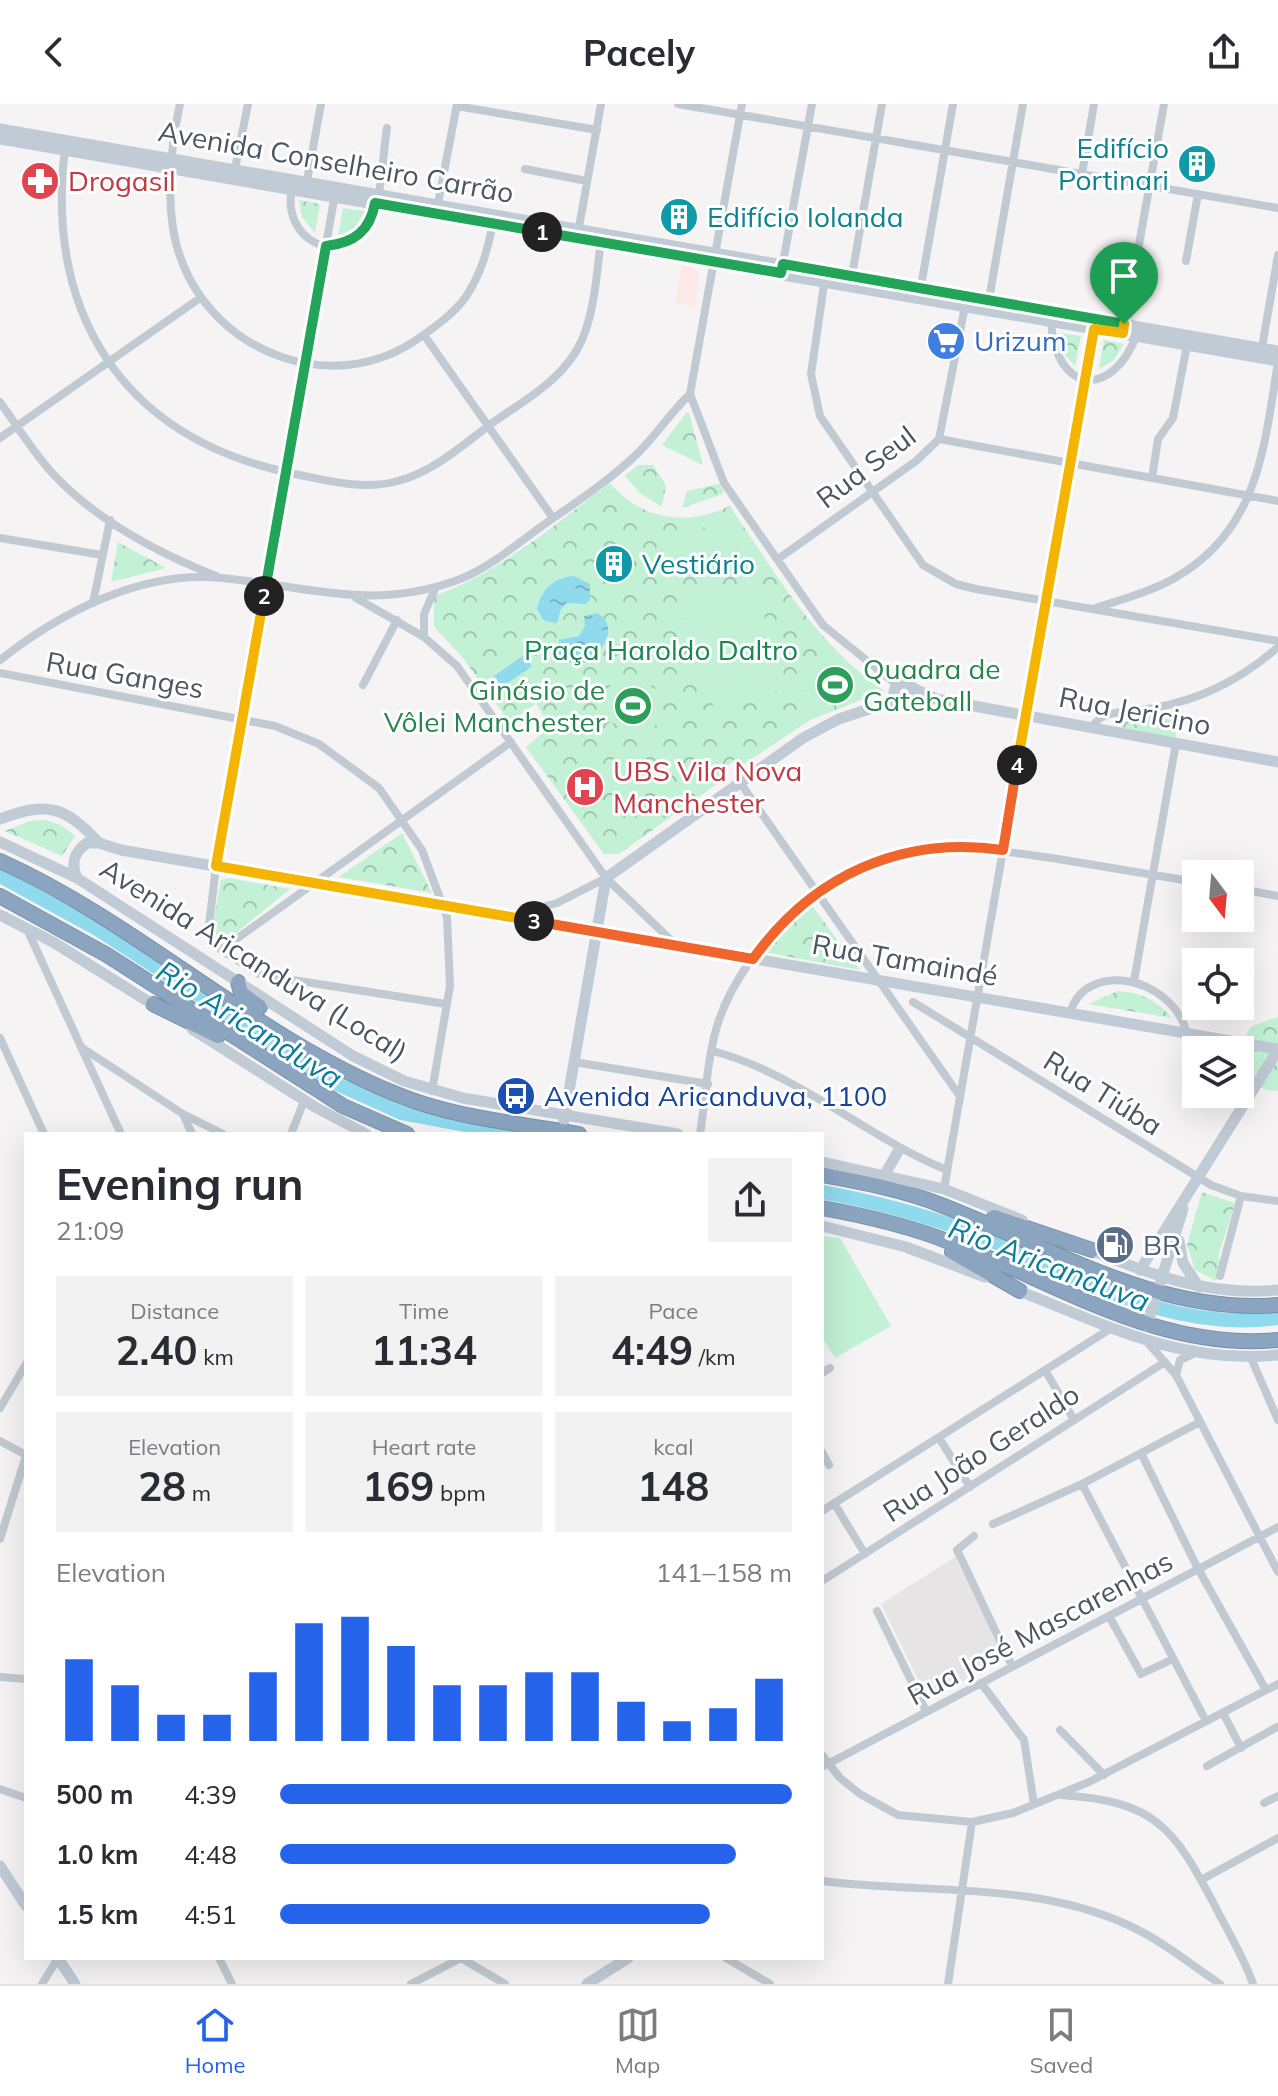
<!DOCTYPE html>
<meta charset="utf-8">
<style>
body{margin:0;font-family:Mulish,sans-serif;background:#f2f2f3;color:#2b2b33;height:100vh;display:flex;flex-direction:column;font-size:30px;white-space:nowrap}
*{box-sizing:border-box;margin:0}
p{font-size:26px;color:#7c7c81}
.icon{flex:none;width:44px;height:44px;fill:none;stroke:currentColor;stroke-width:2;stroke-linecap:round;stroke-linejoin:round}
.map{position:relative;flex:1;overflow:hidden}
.sheet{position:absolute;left:24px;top:1028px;width:800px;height:828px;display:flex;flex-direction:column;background:#fff;border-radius:0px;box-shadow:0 8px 32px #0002}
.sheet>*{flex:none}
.needle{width:52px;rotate:164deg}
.tools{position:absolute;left:1182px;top:756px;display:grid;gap:16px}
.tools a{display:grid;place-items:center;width:72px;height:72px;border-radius:0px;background:#fff;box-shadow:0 8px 32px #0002;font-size:40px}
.pin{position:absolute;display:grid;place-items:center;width:68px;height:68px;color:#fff;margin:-82px -34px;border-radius:50% 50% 50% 0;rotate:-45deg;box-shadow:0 0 8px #0007}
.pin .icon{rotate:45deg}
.km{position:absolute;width:40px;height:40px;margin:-20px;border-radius:50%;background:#222;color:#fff;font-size:22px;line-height:40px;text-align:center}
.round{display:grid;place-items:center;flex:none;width:84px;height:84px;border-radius:0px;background:#f2f2f3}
.headline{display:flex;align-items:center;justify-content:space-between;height:136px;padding:0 32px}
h1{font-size:44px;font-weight:700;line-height:60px}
.stats{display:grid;grid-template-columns:repeat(3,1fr);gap:12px;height:136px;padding:8px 32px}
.stats div{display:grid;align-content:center;border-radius:0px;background:#f2f2f3;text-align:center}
.stats b{font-size:40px;font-weight:700}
.stats small{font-size:22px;font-weight:400}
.stats p{font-size:22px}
.chart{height:224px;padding:16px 32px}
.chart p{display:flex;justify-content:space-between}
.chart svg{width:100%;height:144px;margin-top:8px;stroke:#2563eb;stroke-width:6}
ul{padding:0 32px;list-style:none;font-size:26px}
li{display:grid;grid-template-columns:128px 96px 1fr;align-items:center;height:60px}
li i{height:20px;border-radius:10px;background:#2563eb}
header{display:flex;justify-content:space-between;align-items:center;height:104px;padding:0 32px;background:#fff;font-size:36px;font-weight:700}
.tabs{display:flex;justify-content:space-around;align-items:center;height:112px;border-top:2px solid #e1e1e2;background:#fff;font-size:22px;color:#7c7c81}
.tabs a{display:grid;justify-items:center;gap:4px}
.tabs .current{color:#2563eb}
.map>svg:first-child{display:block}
.education{fill:#e6e4e5}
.medical{fill:#fce8e6}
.forest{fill:url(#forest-crowns)}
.garden{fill:#c3f1d5}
.water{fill:url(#water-ripples)}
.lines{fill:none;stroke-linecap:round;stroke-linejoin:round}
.river{stroke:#90daee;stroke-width:14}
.highway-casing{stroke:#7690ad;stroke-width:16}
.street{stroke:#c1cad2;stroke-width:8}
.secondary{stroke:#c1cbd6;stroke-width:11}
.highway{stroke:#8ba5c1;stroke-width:14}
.split-1-casing{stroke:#fff;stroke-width:16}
.split-2-casing{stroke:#fff;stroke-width:16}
.split-3-casing{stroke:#fff;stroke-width:16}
.split-4-casing{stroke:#fff;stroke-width:16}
.split-5-casing{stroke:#fff;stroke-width:16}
.split-1{stroke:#22a559;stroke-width:10}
.split-2{stroke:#22a559;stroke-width:10}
.split-3{stroke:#f5b400;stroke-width:10}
.split-4{stroke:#f0652b;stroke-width:10}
.split-5{stroke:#f5b400;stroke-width:10}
.labels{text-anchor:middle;stroke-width:6;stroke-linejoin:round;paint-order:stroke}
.culture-label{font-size:28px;fill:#0d838f;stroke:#fff;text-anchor:start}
.street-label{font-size:28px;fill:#4a5661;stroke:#fff}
.health-label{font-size:28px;fill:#be3a42;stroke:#fff;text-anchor:start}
.shop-label{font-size:28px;fill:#366cbe;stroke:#fff;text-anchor:start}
.park-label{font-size:28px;fill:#17864f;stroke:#fff}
.leisure-label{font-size:28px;fill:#27864d;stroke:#fff;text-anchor:start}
.transit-label{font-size:28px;fill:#164399;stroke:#fff;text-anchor:start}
.service-label{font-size:28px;fill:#4e5e75;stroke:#fff;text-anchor:start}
.water-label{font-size:30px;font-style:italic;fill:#0c7c9b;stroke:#fff}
</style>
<header><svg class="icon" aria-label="back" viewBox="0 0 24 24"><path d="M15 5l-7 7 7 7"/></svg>Pacely<svg class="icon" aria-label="share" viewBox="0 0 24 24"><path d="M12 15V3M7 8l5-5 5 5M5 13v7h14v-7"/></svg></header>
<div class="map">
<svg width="1278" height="1880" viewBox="0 0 1278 1880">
<defs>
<pattern id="forest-crowns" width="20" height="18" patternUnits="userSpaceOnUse" patternTransform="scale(2)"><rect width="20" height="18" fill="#c3f1d5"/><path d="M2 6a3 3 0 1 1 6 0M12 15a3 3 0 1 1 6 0" fill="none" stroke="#a0c6b0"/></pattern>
<pattern id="water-ripples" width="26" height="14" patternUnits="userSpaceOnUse" patternTransform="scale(2)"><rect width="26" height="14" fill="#90daee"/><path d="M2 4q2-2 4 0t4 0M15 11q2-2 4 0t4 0" fill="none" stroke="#78b4c4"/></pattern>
</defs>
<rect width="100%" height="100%" fill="#f5f3f3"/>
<path class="education" d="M955 1453 1005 1555 928 1596 881 1500Z"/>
<path class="medical" d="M682 161 694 164 699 170 695 202 675 199Z"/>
<path class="forest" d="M299 96 320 100 315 129 302 113Z
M343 104 365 107 355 124 338 133Z
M1060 229 1081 232 1075 262 1064 250Z
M1104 236 1124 240 1114 256 1099 265Z
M687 308 689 309 703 361 662 341Z
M638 361H653L666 381 662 403 641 390 625 372Z
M610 379C642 416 686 423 730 402 775 469 816 540 884 587L810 616 744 660 737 655 721 666V677L619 750H604L526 643 550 623 536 599 510 619 463 554 434 523V492C498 470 555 420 610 379Z
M719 380 724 388 720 391 682 404 687 387Z
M118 438 166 464 111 478Z
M1180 605 1175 635 1121 623 1124 618Z
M45 716 61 721 75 732 62 752 5 727 30 717Z
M402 729 432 789 339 773Z
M228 774 290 785 230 834 220 837 212 825 221 776Z
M810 799 860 866 764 848 784 821Z
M1118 887C1143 889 1156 896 1172 914L1088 900Z
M1278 913V987C1241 987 1231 947 1252 922Z
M1202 1088 1235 1099 1218 1153 1221 1159 1216 1177 1195 1166 1187 1141Z"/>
<path class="garden" d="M727 413 739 449 716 457 703 420Z
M700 421 712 458 687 466 674 429Z
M752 475 788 583 715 607 678 499Z
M831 550 873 587 812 611 795 563 803 556 813 557Z
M623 573 651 577V583L662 587 654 628 603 617 611 578 621 579Z
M822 1132 840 1134 891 1222 835 1254 822 1233Z"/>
<path class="water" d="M574 472 590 480V496L585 500 567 499 561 505 557 519 544 517 537 505C541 486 554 473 574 472Z
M597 509C622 522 600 553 581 560L563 557 557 548 559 536 579 532 585 522 584 512Z
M524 551 532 562 502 583 494 572Z"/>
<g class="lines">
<path class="river" d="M0 772 97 825 333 978 402 1009 513 1030
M822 1088C870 1097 918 1109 964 1126 1068 1164 1161 1230 1278 1214"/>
<g class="highway-casing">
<path id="highway" d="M0 757C140 820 253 932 396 990 453 1014 518 1019 579 1030
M0 792 107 851 343 1002 407 1030
M238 878 241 889 260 903
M153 900 218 932
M822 1071C861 1078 904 1086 941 1101 1050 1143 1158 1211 1278 1201
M822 1104C866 1112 910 1122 952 1139 1060 1180 1158 1247 1278 1236
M994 1113 1092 1146
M952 1148 1020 1187"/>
</g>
<path class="street" d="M180 0C170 44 164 111 181 155 216 251 335 294 419 234 436 222 452 211 465 194 482 169 488 144 494 115
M678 0 1278 104
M457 2 597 26
M65 44C45 211 123 333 290 369 325 376 363 387 398 377 435 367 465 339 495 317 528 294 565 274 582 236 595 205 597 167 601 135
M525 65 587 77
M234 70 248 0
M1082 70 1094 0
M306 82 321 0
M292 85C281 136 340 165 367 122 383 96 382 54 387 24
M335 90 216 762 208 830 221 846 261 871 446 900
M437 105 457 0
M578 129 601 0
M1186 157 1198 90
M782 164 812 0
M825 174 811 270 820 312 923 461 956 480 976 485 1278 537
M851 177 882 0
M920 188 953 0
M988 201 1023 0
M1051 216C1054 289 1112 297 1137 230
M1124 225 1164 0
M424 231 553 414
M1261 249 1278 151
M690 290 724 379 823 521 897 581
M690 290 742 0
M0 298C18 323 34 350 55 372 99 418 158 449 216 472
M0 334 200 194
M939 335 1278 397
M1152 374 1158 335 1173 314 1187 241
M0 434 102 451
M778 455 916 357 939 335 966 197
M356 494 424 533 457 562 606 774 676 841
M93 499 110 416
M1093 505C1119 496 1148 489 1173 475 1259 427 1264 344 1278 258
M424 533V510L436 483
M0 556C61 508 142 466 222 474 306 482 370 507 455 477 487 466 514 442 542 422 575 399 609 377 638 349 657 330 671 308 690 290
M0 569 275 622 319 640 379 684 422 746 447 813 450 882 432 987
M363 581 397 516
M1092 623C1103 604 1130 609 1149 605 1200 596 1239 577 1278 543
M741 680 959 991
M1240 785 1278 792
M511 812 557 799 606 774
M26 823 121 1030
M221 846 511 638
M1134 877 1176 639
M913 898 1211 1081 1241 1092 1278 1097
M1070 910C1083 856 1172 870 1187 930
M0 934 44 1030
M81 943 183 1010 223 1030
M713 947C799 970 866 1033 947 1066
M574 958 708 980
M183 1010 192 1030
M291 1030 304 997
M700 1030C706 993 707 951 719 916 732 878 761 838 791 811 878 732 948 738 1058 755 1104 763 1150 770 1196 778
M944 1085 1094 223
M1220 1172 1241 1092
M1148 1239 1176 1271 1278 1468
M1251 1254 1278 1316
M1045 1266 1074 1316
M822 1269 830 1264
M1176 1271 1180 1256 1193 1250
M0 1304 26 1260
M939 1334 970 1383
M0 1337 26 1351
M822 1348 829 1361
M1141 1349 1196 1461 1266 1586
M1082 1380 1206 1617
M834 1399 865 1450
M822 1407 1110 1225
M993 1420 1082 1380 1200 1318
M974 1432 957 1446 1012 1562
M0 1435 26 1352
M822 1477 1165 1258
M877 1507 926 1607
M1109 1512 1141 1570 1173 1555
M0 1573 26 1575
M981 1579 1024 1636 1034 1700
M1223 1609 1241 1644
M1060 1626 1104 1671
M822 1651 840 1674 860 1690 898 1711 972 1718 1013 1709 1089 1678 1278 1580
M1207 1662 1277 1623
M822 1663 1278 1423
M0 1685 26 1694
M1061 1691C1156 1697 1174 1724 1215 1802 1228 1828 1244 1853 1253 1880
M1264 1699 1278 1692
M1201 1776 1278 1734
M822 1777C923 1790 1033 1777 1128 1821 1161 1836 1190 1860 1220 1880
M219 1854 232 1880
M461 1854 505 1880
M726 1854 770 1880
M42 1880 58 1854
M411 1880 461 1854
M948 1880 972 1718"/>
<path class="secondary" d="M0 25 1278 247
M0 35 1278 257
M894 589a10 10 0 1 1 20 0a10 10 0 1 1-20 0Z
M913 584 936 595 1278 658
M0 715C47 697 65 702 99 739
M0 738 77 774 353 952 404 977 463 994 678 1030
M77 774C71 760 73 749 87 739H99L121 746 1278 945
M0 811 53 838 157 903
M192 925 315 1003 366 1030
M564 1016 606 774 803 634 839 615 896 596
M822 1058 944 1085 1022 1116
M885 1070 899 1046
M822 1122 906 1143 985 1173
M1179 1137 1183 1159 1199 1183
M1086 1144C1148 1170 1209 1193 1278 1186
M1140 1166 1278 946
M1012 1184C1101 1219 1180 1261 1278 1251
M1147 1222 1183 1105
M0 1762 26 1802
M58 1854 75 1880
M587 1880 628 1854"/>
<use href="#highway" class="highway"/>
</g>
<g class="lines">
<g class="split-1-casing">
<path id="split-1" d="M542 128 781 169 783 160 1124 220"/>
</g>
<g class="split-2-casing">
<path id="split-2" d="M264 492 326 142C354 139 370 127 375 99L542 128"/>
</g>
<g class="split-3-casing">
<path id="split-3" d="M264 492 216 762 534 817"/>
</g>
<g class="split-4-casing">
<path id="split-4" d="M534 817 753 855C812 772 901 731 1003 746L1017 661"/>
</g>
<g class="split-5-casing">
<path id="split-5" d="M1017 661 1094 225 1123 229 1124 220"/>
</g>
<use href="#split-1" class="split-1"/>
<use href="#split-2" class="split-2"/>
<use href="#split-3" class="split-3"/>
<use href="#split-4" class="split-4"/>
<use href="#split-5" class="split-5"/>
</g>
<defs>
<g id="building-disc" transform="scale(2)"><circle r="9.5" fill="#0f9aa8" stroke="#fff"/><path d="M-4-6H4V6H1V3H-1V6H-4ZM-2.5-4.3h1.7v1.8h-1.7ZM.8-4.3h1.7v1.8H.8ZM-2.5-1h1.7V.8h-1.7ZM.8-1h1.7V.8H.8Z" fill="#fff"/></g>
<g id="pharmacy-disc" transform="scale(2)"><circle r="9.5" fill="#e0444e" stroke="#fff"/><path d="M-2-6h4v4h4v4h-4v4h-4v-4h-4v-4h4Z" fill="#fff"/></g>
<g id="supermarket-disc" transform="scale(2)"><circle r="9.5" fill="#3f7fe0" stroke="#fff"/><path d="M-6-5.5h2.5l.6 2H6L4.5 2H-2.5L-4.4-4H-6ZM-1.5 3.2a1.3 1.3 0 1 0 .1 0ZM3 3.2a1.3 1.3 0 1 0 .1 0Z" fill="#fff"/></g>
<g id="stadium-disc" transform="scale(2)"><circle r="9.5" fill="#2e9e5b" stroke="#fff"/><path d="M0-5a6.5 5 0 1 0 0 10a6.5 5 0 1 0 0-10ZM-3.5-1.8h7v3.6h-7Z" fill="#fff"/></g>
<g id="hospital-disc" transform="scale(2)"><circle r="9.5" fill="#e0444e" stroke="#fff"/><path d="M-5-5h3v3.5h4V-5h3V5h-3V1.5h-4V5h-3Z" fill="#fff"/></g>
<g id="bus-disc" transform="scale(2)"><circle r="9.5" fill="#1a4fb4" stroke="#fff"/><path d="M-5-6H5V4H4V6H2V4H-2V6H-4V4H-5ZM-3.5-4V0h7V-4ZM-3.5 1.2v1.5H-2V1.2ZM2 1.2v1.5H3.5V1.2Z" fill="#fff"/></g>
<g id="fuel-disc" transform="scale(2)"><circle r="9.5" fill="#5c6f8a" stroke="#fff"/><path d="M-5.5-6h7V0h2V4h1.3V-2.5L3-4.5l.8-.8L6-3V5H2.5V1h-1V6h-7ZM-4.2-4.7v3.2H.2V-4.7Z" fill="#fff"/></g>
</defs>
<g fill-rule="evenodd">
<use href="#building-disc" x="1197" y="60"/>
<use href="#pharmacy-disc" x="40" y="77"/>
<use href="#building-disc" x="679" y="113"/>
<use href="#supermarket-disc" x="946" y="237"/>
<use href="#building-disc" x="614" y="460"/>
<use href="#stadium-disc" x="835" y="581"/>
<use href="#stadium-disc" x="633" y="602"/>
<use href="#hospital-disc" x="585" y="683"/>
<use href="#bus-disc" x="516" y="992"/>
<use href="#fuel-disc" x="1115" y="1141"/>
</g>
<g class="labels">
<g class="culture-label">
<text x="1169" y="54" text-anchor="end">Edifício<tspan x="1169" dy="32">Portinari</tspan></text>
<text x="707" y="123">Edifício Iolanda</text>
<text x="642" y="470">Vestiário</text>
</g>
<g class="street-label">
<text transform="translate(336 58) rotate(10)" y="10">Avenida Conselheiro Carrão</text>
<text transform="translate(866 363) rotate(-37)" y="10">Rua Seul</text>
<text transform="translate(125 571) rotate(10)" y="10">Rua Ganges</text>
<text transform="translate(1135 607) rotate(11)" y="10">Rua Jericino</text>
<text transform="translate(254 856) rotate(32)" y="10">Avenida Aricanduva (Local)</text>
<text transform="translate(905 856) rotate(10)" y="10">Rua Tamaindé</text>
<text transform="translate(1103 989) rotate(32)" y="10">Rua Tiúba</text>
<text transform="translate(981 1349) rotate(-33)" y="10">Rua João Geraldo</text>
<text transform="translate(1040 1524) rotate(-28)" y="10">Rua José Mascarenhas</text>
</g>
<g class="health-label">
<text x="68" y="87">Drogasil</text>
<text x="613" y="677">UBS Vila Nova<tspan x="613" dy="32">Manchester</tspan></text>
</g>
<g class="shop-label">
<text x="974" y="247">Urizum</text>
</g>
<g class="park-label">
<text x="661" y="556">Praça Haroldo Daltro</text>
</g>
<g class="leisure-label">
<text x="863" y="575">Quadra de<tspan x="863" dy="32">Gateball</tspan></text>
<text x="605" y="596" text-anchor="end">Ginásio de<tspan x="605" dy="32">Vôlei Manchester</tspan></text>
</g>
<g class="transit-label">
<text x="544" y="1002">Avenida Aricanduva, 1100</text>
</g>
<g class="service-label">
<text x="1143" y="1151">BR</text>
</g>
<g class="water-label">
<text transform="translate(249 921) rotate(32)" y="10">Rio Aricanduva</text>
<text transform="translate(1049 1161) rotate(21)" y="10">Rio Aricanduva</text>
</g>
</g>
</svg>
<div class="tools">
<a><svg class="needle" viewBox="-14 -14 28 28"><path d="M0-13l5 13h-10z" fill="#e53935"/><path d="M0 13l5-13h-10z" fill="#7c7c81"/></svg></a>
<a><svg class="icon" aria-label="locate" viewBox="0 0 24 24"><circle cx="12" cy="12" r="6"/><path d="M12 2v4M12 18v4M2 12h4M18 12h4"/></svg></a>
<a><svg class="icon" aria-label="layers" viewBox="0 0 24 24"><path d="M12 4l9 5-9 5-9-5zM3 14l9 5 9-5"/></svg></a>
</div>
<div class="pin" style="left:1124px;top:220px;background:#1e9e55"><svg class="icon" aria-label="arrive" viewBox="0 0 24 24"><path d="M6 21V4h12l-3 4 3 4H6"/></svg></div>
<b class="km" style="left:542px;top:128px">1</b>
<b class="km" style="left:264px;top:492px">2</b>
<b class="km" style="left:534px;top:817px">3</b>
<b class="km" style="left:1017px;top:661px">4</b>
<section class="sheet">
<div class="headline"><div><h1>Evening run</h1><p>21:09</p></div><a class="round"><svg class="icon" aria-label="share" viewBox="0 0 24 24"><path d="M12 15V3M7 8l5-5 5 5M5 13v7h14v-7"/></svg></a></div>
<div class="stats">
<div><p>Distance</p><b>2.40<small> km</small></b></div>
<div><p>Time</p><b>11:34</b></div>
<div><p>Pace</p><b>4:49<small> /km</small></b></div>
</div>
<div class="stats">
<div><p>Elevation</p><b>28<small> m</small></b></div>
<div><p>Heart rate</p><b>169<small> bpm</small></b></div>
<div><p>kcal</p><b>148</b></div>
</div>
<div class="chart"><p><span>Elevation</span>141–158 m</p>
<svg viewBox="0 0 160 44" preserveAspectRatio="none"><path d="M5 44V19M15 44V27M25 44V36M35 44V36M45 44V23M55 44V8M65 44V6M75 44V15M85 44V27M95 44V27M105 44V23M115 44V23M125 44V32M135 44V38M145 44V34M155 44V25"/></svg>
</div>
<ul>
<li><b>500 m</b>4:39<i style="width:100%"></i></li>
<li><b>1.0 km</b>4:48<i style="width:89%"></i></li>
<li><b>1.5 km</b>4:51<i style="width:84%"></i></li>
</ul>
</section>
</div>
<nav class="tabs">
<a class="current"><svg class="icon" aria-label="home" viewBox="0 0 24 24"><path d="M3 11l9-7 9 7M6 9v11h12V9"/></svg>Home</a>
<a><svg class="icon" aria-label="map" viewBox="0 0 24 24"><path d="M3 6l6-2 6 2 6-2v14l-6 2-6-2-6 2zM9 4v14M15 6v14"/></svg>Map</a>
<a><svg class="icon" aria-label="saved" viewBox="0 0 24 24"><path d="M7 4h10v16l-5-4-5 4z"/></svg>Saved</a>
</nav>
